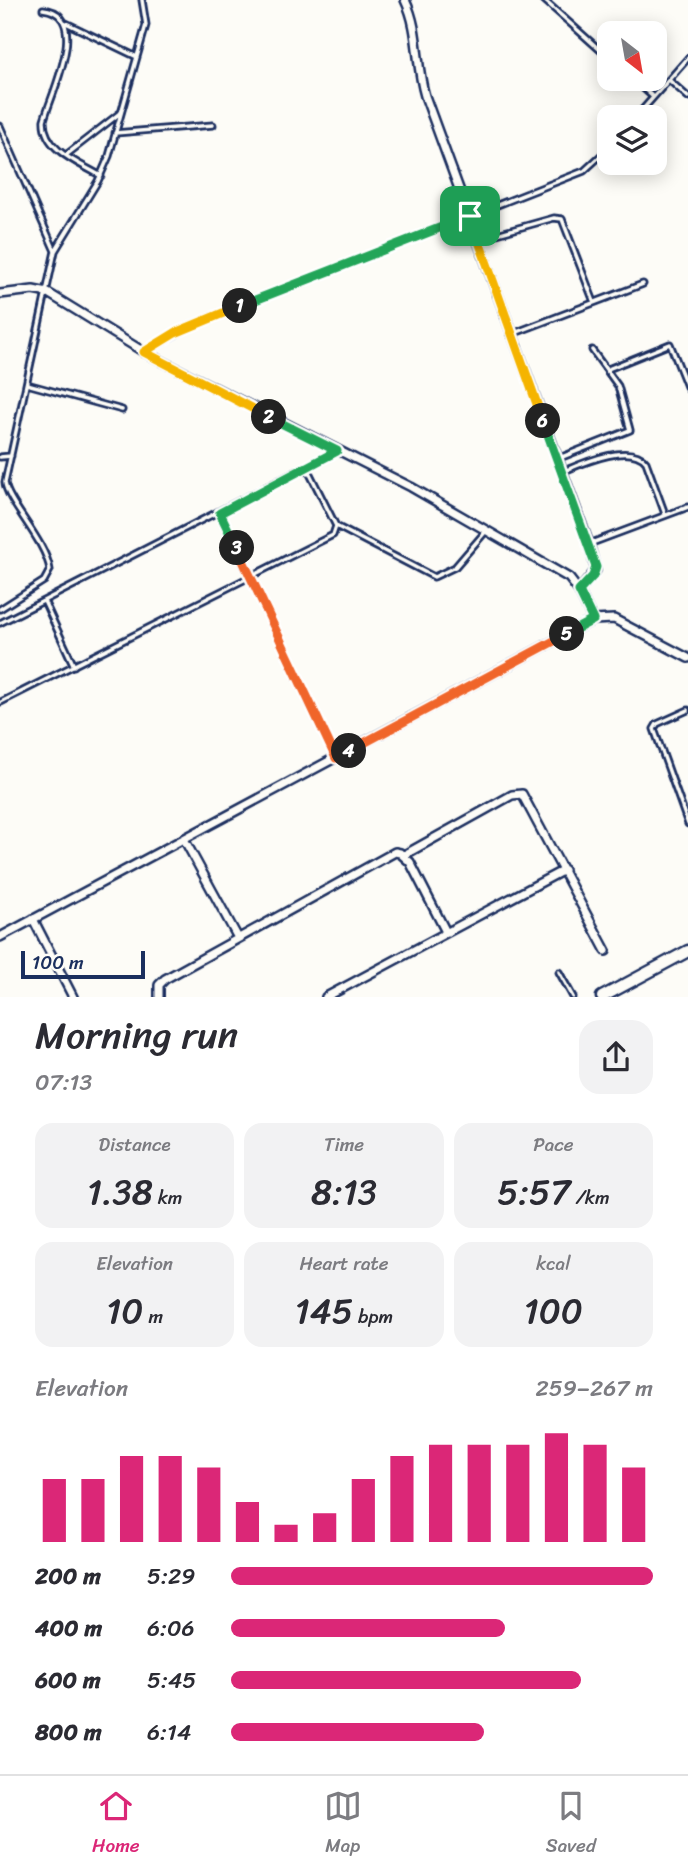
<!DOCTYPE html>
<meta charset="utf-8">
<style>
body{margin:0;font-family:Sriracha,sans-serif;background:#f2f2f3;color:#2b2b33;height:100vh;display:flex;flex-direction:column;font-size:26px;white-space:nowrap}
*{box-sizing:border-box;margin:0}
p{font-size:23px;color:#7c7c81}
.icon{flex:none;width:38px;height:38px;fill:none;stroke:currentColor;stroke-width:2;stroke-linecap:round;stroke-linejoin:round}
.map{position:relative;height:997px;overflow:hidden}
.details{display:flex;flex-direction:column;background:#fff;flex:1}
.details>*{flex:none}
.needle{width:46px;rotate:149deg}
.controls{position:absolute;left:597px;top:21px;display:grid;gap:14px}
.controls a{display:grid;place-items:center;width:70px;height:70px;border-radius:14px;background:#fff;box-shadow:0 4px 18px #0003;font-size:35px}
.scale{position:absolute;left:21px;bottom:18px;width:124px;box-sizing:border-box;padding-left:7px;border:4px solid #1b2f5e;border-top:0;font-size:19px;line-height:24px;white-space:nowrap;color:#1b2f5e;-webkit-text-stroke:5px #fdfcf7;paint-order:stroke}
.pin{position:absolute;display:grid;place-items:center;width:60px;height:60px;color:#fff;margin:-30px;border-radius:14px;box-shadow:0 4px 10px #0006}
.km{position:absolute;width:35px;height:35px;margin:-18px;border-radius:50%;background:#222;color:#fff;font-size:19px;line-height:35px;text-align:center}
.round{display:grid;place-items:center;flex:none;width:74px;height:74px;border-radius:21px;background:#f2f2f3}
.headline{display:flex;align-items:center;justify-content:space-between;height:119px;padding:0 35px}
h1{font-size:38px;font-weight:600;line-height:52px}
.metrics{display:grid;grid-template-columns:repeat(3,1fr);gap:10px;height:119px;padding:7px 35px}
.metrics div{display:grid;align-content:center;border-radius:18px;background:#f2f2f3;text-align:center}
.metrics b{font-size:35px;font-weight:600}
.metrics small{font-size:19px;font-weight:400}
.metrics p{font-size:19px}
.chart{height:196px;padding:14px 35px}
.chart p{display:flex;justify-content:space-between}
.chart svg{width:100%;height:126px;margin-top:7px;stroke:#db2777;stroke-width:6}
ul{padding:0 35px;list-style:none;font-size:23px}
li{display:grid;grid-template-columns:112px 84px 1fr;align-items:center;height:52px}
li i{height:18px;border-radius:9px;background:#db2777}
.tabs{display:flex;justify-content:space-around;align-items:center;height:98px;border-top:2px solid #e1e1e2;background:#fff;font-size:19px;color:#7c7c81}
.tabs a{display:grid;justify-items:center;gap:4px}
.tabs .on{color:#db2777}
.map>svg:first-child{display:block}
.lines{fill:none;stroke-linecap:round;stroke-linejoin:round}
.service-casing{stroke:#1b2f5e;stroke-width:9}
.minor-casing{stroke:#1b2f5e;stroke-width:12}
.tertiary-casing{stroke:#1b2f5e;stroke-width:15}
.service{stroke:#fdfcf7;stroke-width:3.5}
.minor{stroke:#fdfcf7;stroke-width:7}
.tertiary{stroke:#fdfcf7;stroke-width:10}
.split-1-casing{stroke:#fff;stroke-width:14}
.split-2-casing{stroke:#fff;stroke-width:14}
.split-3-casing{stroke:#fff;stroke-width:14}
.split-4-casing{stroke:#fff;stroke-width:14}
.split-5-casing{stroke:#fff;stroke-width:14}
.split-6-casing{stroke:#fff;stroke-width:14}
.split-7-casing{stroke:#fff;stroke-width:14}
.split-1{stroke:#22a559;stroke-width:9}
.split-2{stroke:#f5b400;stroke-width:9}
.split-3{stroke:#22a559;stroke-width:9}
.split-4{stroke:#f0652b;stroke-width:9}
.split-5{stroke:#f0652b;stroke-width:9}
.split-6{stroke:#22a559;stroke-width:9}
.split-7{stroke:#f5b400;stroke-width:9}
</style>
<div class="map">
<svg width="688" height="997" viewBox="0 0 688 997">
<rect width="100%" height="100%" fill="#fdfcf7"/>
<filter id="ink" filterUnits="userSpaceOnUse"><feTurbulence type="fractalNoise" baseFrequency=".0143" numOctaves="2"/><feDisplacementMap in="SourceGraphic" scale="14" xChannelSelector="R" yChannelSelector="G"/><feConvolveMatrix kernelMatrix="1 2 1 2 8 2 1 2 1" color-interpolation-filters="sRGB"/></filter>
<g filter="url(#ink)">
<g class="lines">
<g class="service-casing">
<path id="service" d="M544 0 609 58
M43 9C92 14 51 94 44 120 43 150 79 163 101 176
M64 22 137 57
M633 79 653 97
M669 80 688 97
M636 117 688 58
M0 126 55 251
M115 133 213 125
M66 155 120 113
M479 239 554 218 562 219 594 302
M512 334 643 284
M146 351 192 325 584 171 609 148
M608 369 670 344 688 389
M27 384 122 410
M0 457 11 456
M557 459 630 430 618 386 592 350
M564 471C583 463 630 442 646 462L665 514
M220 513 335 756
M336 526 434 577 455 567 486 531
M589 544 688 507
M44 601 74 666
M0 609 44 581 50 570C46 541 6 501 5 482L55 251 98 181 109 156 146 25 142 0
M0 623 337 451
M1 702 333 535 336 526 307 468
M688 710 657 724 654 729 688 824
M559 972 573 997"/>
</g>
<g class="minor-casing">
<path id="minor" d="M405 0C420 31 415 63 425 96L589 544 596 570 579 591
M0 294 33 290 48 293 144 352 411 487 569 578 579 591 593 620
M184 839 238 938
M404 855 512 795 522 794 606 951
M33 919 73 997
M0 937 593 620 614 619 688 658
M159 997V985L165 979 395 852 400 853 410 862 446 932
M326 997 564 870"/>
</g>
<g class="tertiary-casing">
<path id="tertiary" d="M602 997 688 951"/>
</g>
<use href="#service" class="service"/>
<use href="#minor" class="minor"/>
<use href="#tertiary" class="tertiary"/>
</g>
</g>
<g class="lines" filter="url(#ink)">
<g class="split-1-casing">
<path id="split-1" d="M240 306 470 216"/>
</g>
<g class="split-2-casing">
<path id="split-2" d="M240 306 175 333 144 352 269 417"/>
</g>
<g class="split-3-casing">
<path id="split-3" d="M237 548 220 513 337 451 269 417"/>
</g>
<g class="split-4-casing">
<path id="split-4" d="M237 548 336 758 349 751"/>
</g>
<g class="split-5-casing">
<path id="split-5" d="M349 751 567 634"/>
</g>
<g class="split-6-casing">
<path id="split-6" d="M543 421 596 567 593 576 579 591 593 620 567 634"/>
</g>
<g class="split-7-casing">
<path id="split-7" d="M470 216 543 421"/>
</g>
<use href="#split-1" class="split-1"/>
<use href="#split-2" class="split-2"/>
<use href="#split-3" class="split-3"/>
<use href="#split-4" class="split-4"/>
<use href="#split-5" class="split-5"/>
<use href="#split-6" class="split-6"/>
<use href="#split-7" class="split-7"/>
</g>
</svg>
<div class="controls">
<a><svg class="needle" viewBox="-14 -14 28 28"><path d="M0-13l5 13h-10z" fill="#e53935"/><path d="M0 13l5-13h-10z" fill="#7c7c81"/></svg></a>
<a><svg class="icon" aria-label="layers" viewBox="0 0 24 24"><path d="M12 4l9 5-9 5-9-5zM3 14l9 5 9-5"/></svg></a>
</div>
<div class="scale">100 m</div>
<div class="pin" style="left:470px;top:216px;background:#1e9e55"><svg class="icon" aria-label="arrive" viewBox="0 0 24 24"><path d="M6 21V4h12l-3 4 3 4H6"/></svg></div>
<b class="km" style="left:240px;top:306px">1</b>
<b class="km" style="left:269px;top:417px">2</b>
<b class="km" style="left:237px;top:548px">3</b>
<b class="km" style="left:349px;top:751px">4</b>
<b class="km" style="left:567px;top:634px">5</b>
<b class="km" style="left:543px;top:421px">6</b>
</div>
<section class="details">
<div class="headline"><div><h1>Morning run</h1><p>07:13</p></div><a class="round"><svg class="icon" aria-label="share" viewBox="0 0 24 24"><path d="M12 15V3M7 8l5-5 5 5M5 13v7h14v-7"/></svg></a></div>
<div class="metrics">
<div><p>Distance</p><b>1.38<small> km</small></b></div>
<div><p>Time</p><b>8:13</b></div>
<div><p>Pace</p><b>5:57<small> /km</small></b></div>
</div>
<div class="metrics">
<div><p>Elevation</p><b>10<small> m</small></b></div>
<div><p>Heart rate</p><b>145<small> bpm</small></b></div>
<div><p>kcal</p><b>100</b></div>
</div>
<div class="chart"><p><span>Elevation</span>259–267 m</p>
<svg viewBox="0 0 160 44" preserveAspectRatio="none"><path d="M5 44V22M15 44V22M25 44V14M35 44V14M45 44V18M55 44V30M65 44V38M75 44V34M85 44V22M95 44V14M105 44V10M115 44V10M125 44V10M135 44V6M145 44V10M155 44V18"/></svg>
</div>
<ul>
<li><b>200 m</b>5:29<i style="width:100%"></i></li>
<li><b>400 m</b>6:06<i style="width:65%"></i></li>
<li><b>600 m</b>5:45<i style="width:83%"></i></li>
<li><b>800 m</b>6:14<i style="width:60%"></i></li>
</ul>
</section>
<nav class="tabs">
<a class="on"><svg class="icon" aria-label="home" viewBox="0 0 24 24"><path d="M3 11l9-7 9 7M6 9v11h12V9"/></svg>Home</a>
<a><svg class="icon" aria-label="map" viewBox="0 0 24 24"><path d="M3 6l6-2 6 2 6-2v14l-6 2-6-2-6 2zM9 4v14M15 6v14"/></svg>Map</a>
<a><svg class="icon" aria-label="saved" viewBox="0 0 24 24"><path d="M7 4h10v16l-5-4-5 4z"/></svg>Saved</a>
</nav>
